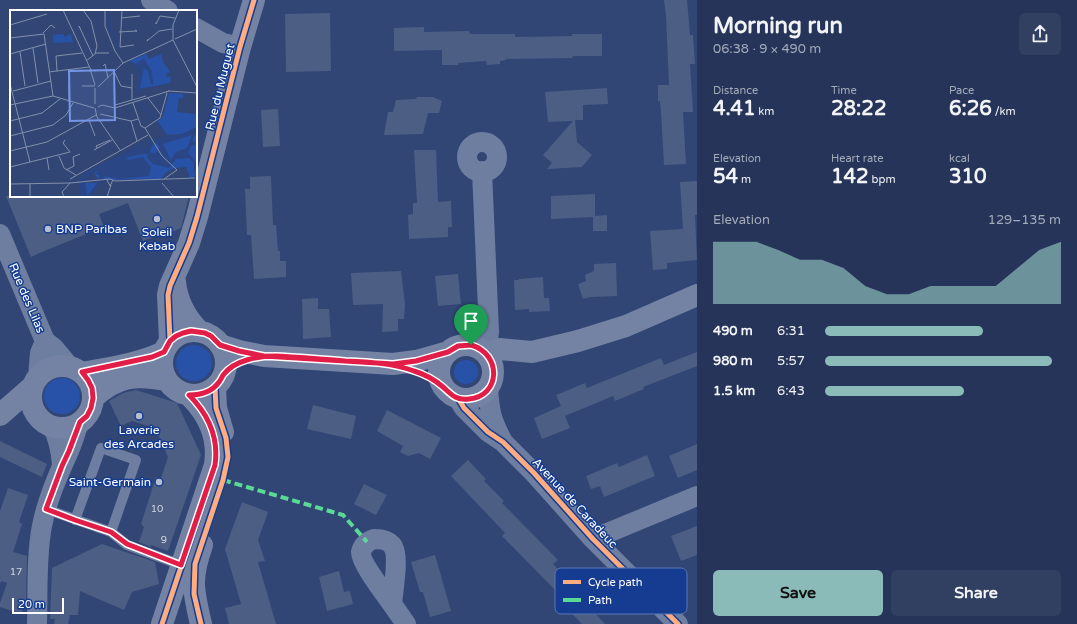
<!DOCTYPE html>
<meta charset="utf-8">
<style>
body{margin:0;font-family:"Varela Round",sans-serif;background:#313f61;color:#f1f3f6;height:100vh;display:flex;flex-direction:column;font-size:15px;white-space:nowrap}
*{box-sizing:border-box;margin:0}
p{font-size:13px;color:#a3aaba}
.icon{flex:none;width:22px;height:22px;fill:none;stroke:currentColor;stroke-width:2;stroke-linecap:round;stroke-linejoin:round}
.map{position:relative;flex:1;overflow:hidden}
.side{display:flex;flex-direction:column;background:#253458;width:380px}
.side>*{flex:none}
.scale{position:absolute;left:12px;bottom:10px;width:52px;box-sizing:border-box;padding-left:4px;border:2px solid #fff;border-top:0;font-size:11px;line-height:14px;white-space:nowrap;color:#fff;-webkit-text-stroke:3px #153c91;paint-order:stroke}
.pin{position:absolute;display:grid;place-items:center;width:34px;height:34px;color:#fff;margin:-41px -17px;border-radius:50% 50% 50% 0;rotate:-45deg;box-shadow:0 0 4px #0007}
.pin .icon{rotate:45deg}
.round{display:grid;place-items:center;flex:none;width:42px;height:42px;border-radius:6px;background:#313f61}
.head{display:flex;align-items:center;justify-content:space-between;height:68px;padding:0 16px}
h1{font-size:22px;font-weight:700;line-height:30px}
.figures{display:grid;grid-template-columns:repeat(3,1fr);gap:6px;height:68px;padding:4px 16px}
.figures div{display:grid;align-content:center}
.figures b{font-size:20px;font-weight:700}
.figures small{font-size:11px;font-weight:400}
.figures p{font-size:11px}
.chart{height:112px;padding:8px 16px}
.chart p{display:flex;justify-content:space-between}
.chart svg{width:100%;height:72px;margin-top:4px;fill:#8bbbb9;opacity:.7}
.cta{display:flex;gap:8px;margin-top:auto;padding:8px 16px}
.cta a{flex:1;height:46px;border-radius:6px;background:#8bbbb9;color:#111;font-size:16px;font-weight:700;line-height:46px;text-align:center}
.cta a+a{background:#313f61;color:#f1f3f6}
ul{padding:0 16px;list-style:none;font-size:13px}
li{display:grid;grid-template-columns:64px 48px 1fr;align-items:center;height:30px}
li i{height:10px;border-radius:5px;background:#8bbbb9}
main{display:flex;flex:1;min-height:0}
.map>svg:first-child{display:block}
.green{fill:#2852a8}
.building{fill:#4c5e83}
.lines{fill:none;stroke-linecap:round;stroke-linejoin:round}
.lane{stroke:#6e7ea0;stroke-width:10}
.street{stroke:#6e7ea0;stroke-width:20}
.secondary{stroke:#7483a4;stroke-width:22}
.quiet{stroke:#5adb95;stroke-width:4;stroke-dasharray:8 4;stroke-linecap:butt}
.cycleway-casing{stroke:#153c91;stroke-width:8}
.cycleway{stroke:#ffac80;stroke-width:5}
.route-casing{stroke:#fff;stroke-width:8}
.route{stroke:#e11d48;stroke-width:5}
.poi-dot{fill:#b7becf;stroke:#153c91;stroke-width:1.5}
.labels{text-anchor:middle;stroke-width:3;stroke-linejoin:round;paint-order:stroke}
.number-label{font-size:10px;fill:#d2d7e0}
.street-label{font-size:12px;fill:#fff;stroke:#153c91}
.poi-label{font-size:12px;fill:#fff;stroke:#153c91}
.inset-river{fill:none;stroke:#2b4685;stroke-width:2}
.inset-road{fill:none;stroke:#8390ac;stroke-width:1}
.view{fill:#7795e8;fill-opacity:0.15;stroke:#7795e8;stroke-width:2}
.inset-edge{fill:none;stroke:#fff;stroke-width:2}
.key{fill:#153c91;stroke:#5b76b2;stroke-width:1}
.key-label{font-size:11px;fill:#fff}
</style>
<main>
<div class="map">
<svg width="697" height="624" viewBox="0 0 697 624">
<rect width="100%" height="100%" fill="#314675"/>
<path class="green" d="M176 363a18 18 0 1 1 36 0a18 18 0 1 1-36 0Z
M454 372a12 12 0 1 1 24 0a12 12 0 1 1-24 0Z
M44 396a18 18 0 1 1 36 0a18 18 0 1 1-36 0Z"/>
<path class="building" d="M664 0H687L690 35H693L695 64H690L693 112H683L686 164 664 165 661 112 660 101H658V85H669L666 16Z
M330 13 331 71 286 72 285 14Z
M424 27V32L469 31 470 34H515V37L572 36V34H602V56H573L572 58 506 59V60L500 61V64L487 65 486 61 458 63V65H442V50L394 51V28Z
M607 88 608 104 583 105V120H575L577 142 592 155 582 167 547 169 552 163 543 155 573 121 548 122 545 92Z
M417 97H433L442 101 439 113H428L423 134 384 135 388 112H393L396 100 416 99Z
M278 109 280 146 263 147 261 110Z
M414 150H436L438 202 451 201 452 227H448V237L409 239 408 215 413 214V203H417Z
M271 176 273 225H276L278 251H280V261H286V277L254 279 251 235H247L245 189H250V177Z
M697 181V215H695L697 260 667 263V269L653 270 650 231 683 229 680 182Z
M595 194V216L607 215V231H593V217L551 219V196Z
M6 196H189L181 228 172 232 171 230 143 241 128 203 99 214 104 227 44 251 31 257Z
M616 263 617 296 590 297 583 299 578 284 586 281 585 275 594 271V264Z
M401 271 405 304 404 319H398V331L382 332 383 304 353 305 351 273Z
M458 274 461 304 438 306 435 276Z
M543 277 544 298H549L550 311 529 312V309L515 310 514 280H519V279Z
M318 298V309H329L331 337 303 339 302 299Z
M697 352V366L643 387 644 389 615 401 613 396 565 416 570 428 542 439 534 418 561 406 556 395 585 383 587 388 661 358 664 365Z
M136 390 177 403 201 455 168 551 151 545V547L139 542 144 527 141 524 156 477 161 478 168 457 155 428 132 421 121 426 109 401 123 393Z
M313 405 356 416 351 439 307 429Z
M387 410 441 438 430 459 419 453 408 456 400 452 403 446 377 431Z
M0 441 47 464 42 477 0 457Z
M697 444V470L678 478 669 456Z
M647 455 655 476 604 497 600 486 591 489 586 476 617 463 619 467Z
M468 460 486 479 484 481 504 501 502 503 558 560 553 564 592 603 588 606 605 624H582L556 597 559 594 502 536 505 533 451 476Z
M364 484 387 495 376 515 354 504Z
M8 488 28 495 19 522 22 524 13 552 27 556 26 602 21 614 0 607V603L7 583 2 581 0 583V511Z
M242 502 268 512 258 540 265 561 258 562 276 624H229L225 608 241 604 225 549Z
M697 526V555L681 561 671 536Z
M102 544 155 562 159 584 132 592 124 610 80 591 78 615H70L68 624H54L55 619H50L52 568Z
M435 555 451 611 430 617 423 592H420L411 562Z
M339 571 344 592 350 591 353 604 327 611 319 577Z"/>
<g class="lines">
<path class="lane" d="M46 509 111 532 127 545 181 565
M75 520 101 448 136 460 111 532"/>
<path class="street" d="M151 0 168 11
M196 28 223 43 240 47
M467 157a15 15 0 1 1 30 0a15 15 0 1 1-30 0Z
M482 171 489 332 488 339 482 350
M0 234 45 341 54 348 69 366
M38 377 40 353 45 341
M488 389C490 413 491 419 502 440
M458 398 464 408 488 432 503 442 534 473 593 539 678 624
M52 426C59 439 61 451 62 465
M374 539C380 539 388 540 392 545 400 554 393 591 392 604 385 594 360 562 361 552 363 544 368 541 374 539Z
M593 539 697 496
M392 604 406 624
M37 624C38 593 36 556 42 526 47 500 58 475 69 451 73 442 76 432 79 422"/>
<path class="secondary" d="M175 282C177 301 186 318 199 331
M162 363a32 32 0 1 1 64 0a32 32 0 1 1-64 0Z
M170 341 168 295 170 286 189 243 197 217 240 47 254 0
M439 372a27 27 0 1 1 54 0a27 27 0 1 1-54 0Z
M220 345 239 351 264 356 393 364 416 361 448 352
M486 353 500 349 532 352 578 341 626 326 697 295
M31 397a31 31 0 1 1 62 0a31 31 0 1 1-62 0Z
M82 373C109 368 139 364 164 352
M215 387 216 408 223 432
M93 398C117 376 136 374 166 380
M0 415 33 386
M162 624 215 465C219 437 209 415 189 395
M201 624C193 590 190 579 202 545"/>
<path class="quiet" d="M223 480 343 515 367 542"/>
<g class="cycleway-casing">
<path id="cycleway" d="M170 341 168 295 170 286 189 243 197 217 240 47 254 0
M458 398 464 408 488 432 503 442 534 473 593 539 678 624
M162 624 215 465C219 437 209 415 189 395
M201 624 194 594 195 564 223 480 228 457 226 438 216 408 215 387"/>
</g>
<use href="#cycleway" class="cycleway"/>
</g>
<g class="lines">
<g class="route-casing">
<path id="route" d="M471 345 458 346 448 352 416 361 393 364 264 356 239 351 220 345 211 336 205 333 191 331 183 333 176 336 170 341 164 352 152 357 82 372 88 380 92 388 93 398 91 408 87 416 80 422 69 451 62 466 46 509 75 520 111 532 127 544 181 565 215 465C219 437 209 415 189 395 201 395 212 392 219 382 221 380 222 376 224 374 235 360 259 356 275 356 299 357 322 359 345 361 369 362 392 363 414 371 424 374 435 380 443 387 451 394 456 401 469 399 501 396 502 354 471 345"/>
</g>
<use href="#route" class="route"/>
</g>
<g class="poi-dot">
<circle cx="157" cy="219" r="4"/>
<circle cx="48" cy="229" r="4"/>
<circle cx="139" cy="416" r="4"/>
<circle cx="159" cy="482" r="4"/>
</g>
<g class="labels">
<g class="number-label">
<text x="157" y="512">10</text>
<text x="164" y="543">9</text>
<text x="16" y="575">17</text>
</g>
<g class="street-label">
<text transform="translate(220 87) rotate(-76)" y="4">Rue du Muguet</text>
<text transform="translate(27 298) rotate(67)" y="4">Rue des Lilas</text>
<text transform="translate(575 503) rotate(47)" y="4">Avenue de Caradeuc</text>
</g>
<g class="poi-label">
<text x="56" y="233" text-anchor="start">BNP Paribas</text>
<text x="157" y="236">Soleil<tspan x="157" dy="14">Kebab</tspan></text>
<text x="139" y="434">Laverie<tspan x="139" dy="14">des Arcades</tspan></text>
<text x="151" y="486" text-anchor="end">Saint-Germain</text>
</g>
</g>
<g transform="translate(10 10)">
<rect width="187" height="187" fill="#314675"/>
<path d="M53 24 55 27 61 24 63 32 43 33V25ZM136 44 139 49 151 44 153 52 159 60 160 63H156L157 68 161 66 160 73 129 79 133 61 131 56 119 51ZM159 83 173 84V88H169L167 102 187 104V117L172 124 157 125 147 112 153 107ZM187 122V163L183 168H180L176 157 164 158 155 163 151 169 88 170 84 162 114 148 135 143 145 133ZM75 173H88L77 186 75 181Z" fill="#2852a8"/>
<path d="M134 49 142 61 143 74 141 75 138 61 134 58 128 87V59L117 52 133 58 126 53ZM187 117V122L182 130 187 134 181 136 178 143 187 154 184 165V153L179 148 166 149 159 158 143 154 137 148 138 144 129 143 116 148 118 150 133 147 141 157 139 166 109 169 95 166 81 187H69V168L73 163 123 139 129 133H133L132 138 136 139 139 134 135 131 141 130 143 134 140 142 145 144 150 137 142 129 172 124ZM182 125 177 138 166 142 161 150 153 134ZM88 160 86 164 89 165 88 172 77 186 75 168Z" fill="#2b4685" fill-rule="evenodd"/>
<path class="inset-river" d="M99 5 100 20 105 26 109 40M131 93 145 110M147 112 157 126"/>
<path class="inset-road" d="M53 0 81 60M73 0 81 11 87 36 85 44 76 51M95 0V16L105 41 113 53M169 0 163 15V30L187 77M111 8 130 6M146 12V14L150 6 165 8M0 15 37 4M70 18 69 16 83 46M109 22 127 21 125 20M33 23 41 15 45 18M0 28 34 24 43 86M138 29 137 31 149 21 162 19M165 29 187 19M110 37 112 0M110 37 124 35M23 38 28 73M10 42 15 76M85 43H99M0 44 36 34M93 56 95 54 98 68M80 59 85 75M47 61 46 46 72 43M104 61 111 76 122 78M39 62 79 57M0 74 20 152M72 76H85M88 77 113 53 163 30M3 81 41 71M159 81 187 83M138 88 151 105M122 90V64M59 92V72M123 93 131 116 135 118M85 94V78M0 95 43 86 84 98M105 95 136 86M88 97 92 95 105 98 159 81 156 82M85 98 87 107 110 140M90 104 121 111 128 109M79 110 85 126M0 111 32 103 50 89M121 111 127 131M135 118 152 146 167 160 154 169M135 118 150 108 157 83M0 126 43 115 56 105 63 93M87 138 86 136 100 130M84 140 102 130M0 141 37 132 86 105M49 146 54 158 66 165M37 148 39 160M0 157 60 142 53 133 55 130M56 160 64 156 63 147 70 144M60 169 138 125M97 170 100 176 103 170M152 173 164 187M0 174 60 173 100 169 105 171 185 168M20 174V187M54 187 52 182 60 173M97 187 101 175"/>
<path class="view" d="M104 60 105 110 60 111 59 61Z"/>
<rect width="187" height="187" class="inset-edge"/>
</g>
<rect x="555" y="568" width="132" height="46" rx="6" class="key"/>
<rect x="563" y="580" width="18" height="4" fill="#ffac80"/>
<rect x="563" y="598" width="18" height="4" fill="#5adb95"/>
<g class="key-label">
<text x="588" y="586">Cycle path</text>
<text x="588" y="604">Path</text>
</g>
</svg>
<div class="scale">20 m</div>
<div class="pin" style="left:471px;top:345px;background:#1e9e55"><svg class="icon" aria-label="arrive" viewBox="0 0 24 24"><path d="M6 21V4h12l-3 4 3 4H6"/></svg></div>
</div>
<section class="side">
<div class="head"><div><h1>Morning run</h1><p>06:38 · 9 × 490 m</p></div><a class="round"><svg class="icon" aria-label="share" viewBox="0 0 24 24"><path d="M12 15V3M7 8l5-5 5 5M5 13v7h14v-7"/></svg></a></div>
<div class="figures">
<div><p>Distance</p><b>4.41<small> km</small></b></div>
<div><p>Time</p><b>28:22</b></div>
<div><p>Pace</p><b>6:26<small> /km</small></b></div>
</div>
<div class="figures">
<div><p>Elevation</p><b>54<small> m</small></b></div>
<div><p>Heart rate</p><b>142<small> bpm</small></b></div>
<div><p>kcal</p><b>310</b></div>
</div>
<div class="chart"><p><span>Elevation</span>129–135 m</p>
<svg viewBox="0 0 160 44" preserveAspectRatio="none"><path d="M0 44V6L10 6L20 6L30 11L40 17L50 17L60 22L70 33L80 38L90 38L100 33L110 33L120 33L130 33L140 22L150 11L160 6V44z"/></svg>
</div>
<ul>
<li><b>490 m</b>6:31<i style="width:67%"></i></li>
<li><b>980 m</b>5:57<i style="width:96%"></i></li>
<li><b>1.5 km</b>6:43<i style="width:59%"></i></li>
</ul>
<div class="cta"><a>Save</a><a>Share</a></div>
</section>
</main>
